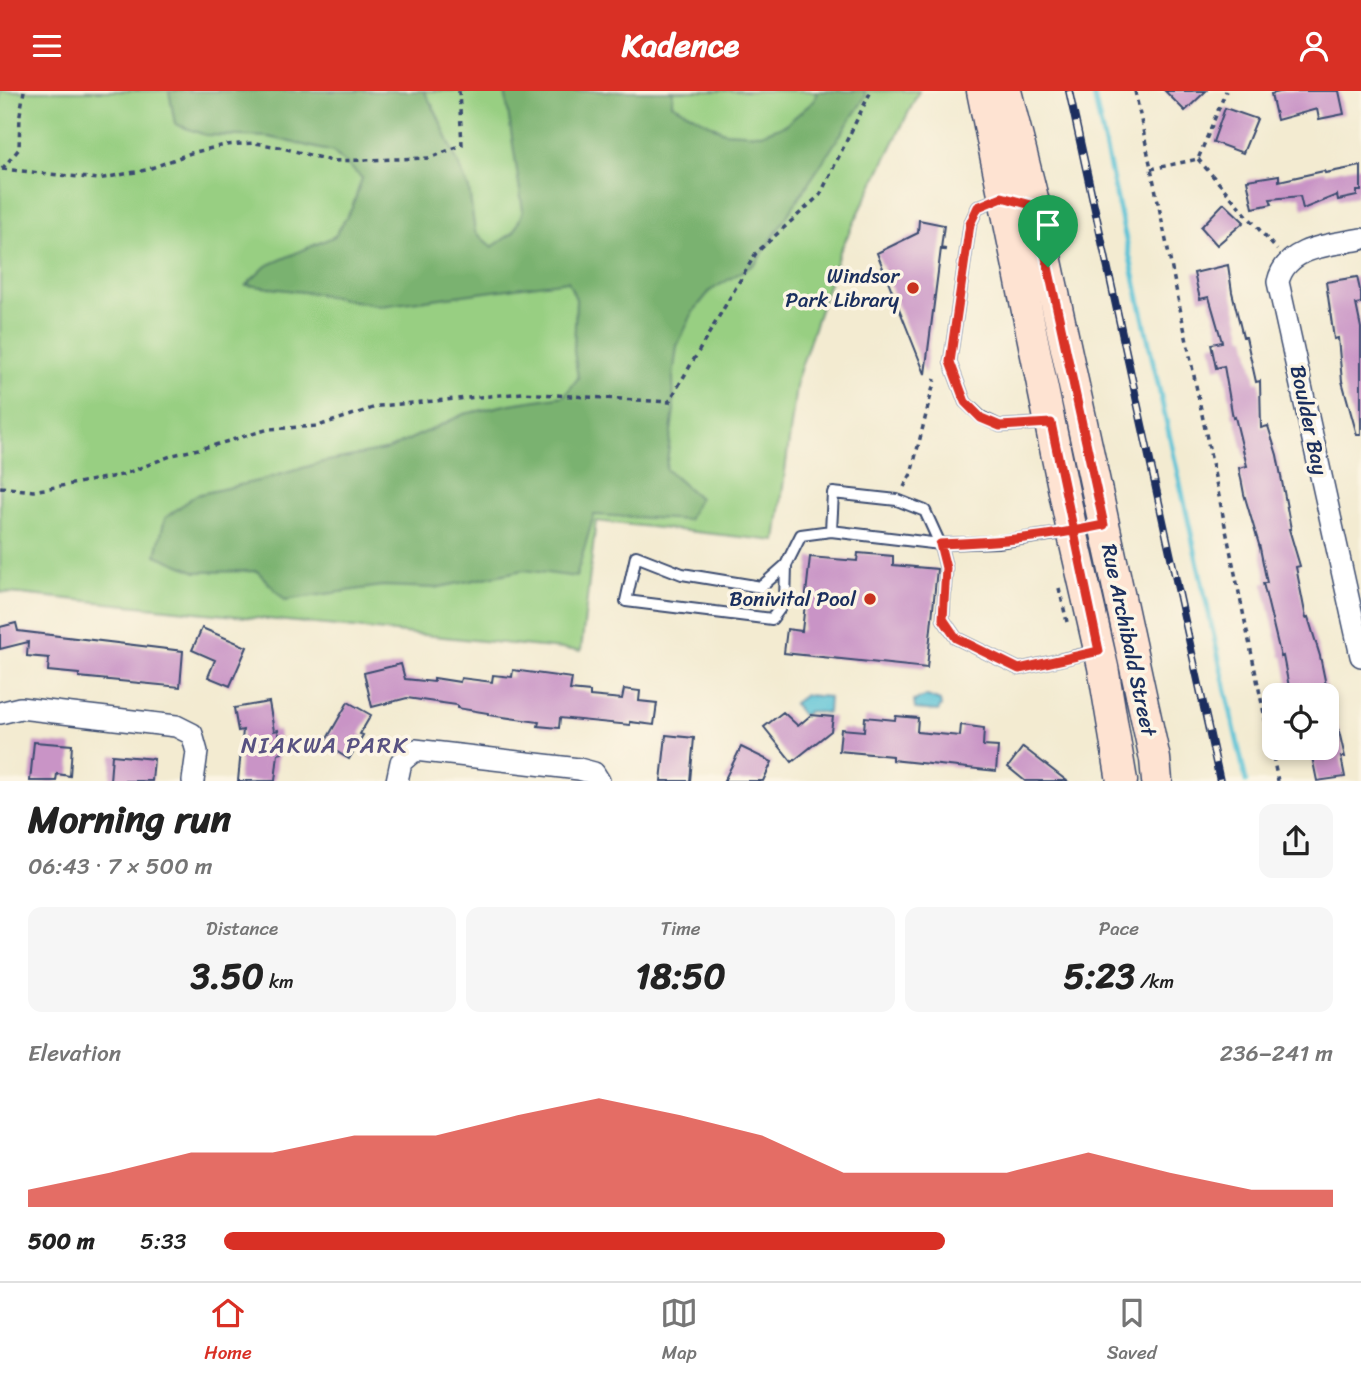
<!DOCTYPE html>
<meta charset="utf-8">
<style>
body{margin:0;font-family:Sriracha,sans-serif;background:#f6f6f6;color:#222;height:100vh;display:flex;flex-direction:column;font-size:26px;white-space:nowrap}
*{box-sizing:border-box;margin:0}
p{font-size:23px;color:#767676}
.icon{flex:none;width:38px;height:38px;fill:none;stroke:currentColor;stroke-width:2;stroke-linecap:round;stroke-linejoin:round}
.map{position:relative;height:690px;overflow:hidden}
.panel{display:flex;flex-direction:column;background:#fff;flex:1}
.panel>*{flex:none}
.buttons{position:absolute;left:1262px;top:592px;display:grid;gap:14px}
.buttons a{display:grid;place-items:center;width:77px;height:77px;border-radius:14px;background:#fff;box-shadow:0 4px 10px #0003;font-size:35px}
.pin{position:absolute;display:grid;place-items:center;width:60px;height:60px;color:#fff;margin:-72px -30px;border-radius:50% 50% 50% 0;rotate:-45deg;box-shadow:0 0 7px #0007}
.pin .icon{rotate:45deg}
.round{display:grid;place-items:center;flex:none;width:74px;height:74px;border-radius:14px;background:#f6f6f6}
.headline{display:flex;align-items:center;justify-content:space-between;height:119px;padding:0 28px}
h1{font-size:38px;font-weight:700;line-height:52px}
.metrics{display:grid;grid-template-columns:repeat(3,1fr);gap:10px;height:119px;padding:7px 28px}
.metrics div{display:grid;align-content:center;border-radius:14px;background:#f6f6f6;text-align:center}
.metrics b{font-size:35px;font-weight:700}
.metrics small{font-size:19px;font-weight:400}
.metrics p{font-size:19px}
.chart{height:196px;padding:14px 28px}
.chart p{display:flex;justify-content:space-between}
.chart svg{width:100%;height:126px;margin-top:7px;fill:#d93025;opacity:.7}
ul{padding:0 28px;list-style:none;font-size:23px}
li{display:grid;grid-template-columns:112px 84px 1fr;align-items:center;height:52px}
li i{height:18px;border-radius:9px;background:#d93025}
header{display:flex;justify-content:space-between;align-items:center;height:91px;padding:0 28px;background:#d93025;color:#fff;font-size:32px;font-weight:700}
.menu{display:flex;justify-content:space-around;align-items:center;height:98px;border-top:2px solid #e0e0e0;background:#fff;font-size:19px;color:#767676}
.menu a{display:grid;justify-items:center;gap:4px}
.menu .selected{color:#d93025}
.map>svg:first-child{display:block}
.green{fill:#98cf82;stroke:#5a7f70;stroke-width:2}
.forest{fill:#7ab270;stroke:#4a7067;stroke-width:2}
.water{fill:#5ac2d6;stroke:#3a789a;stroke-width:2}
.lines{fill:none;stroke-linecap:round;stroke-linejoin:round}
.stream{stroke:#5ac2d6;stroke-width:5}
.building{fill:#c994c6}
.service-casing{stroke:#3b4b6f;stroke-width:14}
.minor-casing{stroke:#3b4b6f;stroke-width:24}
.secondary-casing{stroke:#3b4b6f;stroke-width:33}
.path{stroke:#3b4b6f;stroke-width:3.5;stroke-dasharray:5 5;stroke-linecap:butt}
.service{stroke:#fff;stroke-width:10}
.minor{stroke:#fff;stroke-width:21}
.secondary{stroke:#fee3d2;stroke-width:30}
.rail-casing{stroke:#1b2f5e;stroke-width:8}
.rail{stroke:#fcf5e5;stroke-width:5;stroke-dasharray:16;stroke-linecap:butt}
.route-casing{stroke:#fff;stroke-width:14}
.route{stroke:#d93025;stroke-width:9}
.poi-dot{fill:#c8321e;stroke:#fcf5e5;stroke-width:2.5}
.labels{text-anchor:middle;stroke-width:7;stroke-linejoin:round;paint-order:stroke}
.poi-label{font-size:21px;fill:#1b2f5e;stroke:#fcf5e5;text-anchor:end}
.street-label{font-size:21px;fill:#1b2f5e;stroke:#fcf5e5}
.neighbourhood-label{font-size:23px;letter-spacing:2px;fill:#585282;stroke:#fcf5e5}
</style>
<header><svg class="icon" aria-label="menu" viewBox="0 0 24 24"><path d="M4 6h16M4 12h16M4 18h16"/></svg>Kadence<svg class="icon" aria-label="person" viewBox="0 0 24 24"><circle cx="12" cy="8" r="4"/><path d="M4 21q1-7 8-7t8 7"/></svg></header>
<div class="map">
<svg width="1361" height="690" viewBox="0 0 1361 690">
<rect width="100%" height="100%" fill="#fcf5e5"/>
<filter id="ink" filterUnits="userSpaceOnUse"><feTurbulence type="fractalNoise" baseFrequency=".0143" numOctaves="2"/><feDisplacementMap in="SourceGraphic" scale="14" xChannelSelector="R" yChannelSelector="G"/><feConvolveMatrix kernelMatrix="1 2 1 2 8 2 1 2 1" color-interpolation-filters="sRGB"/></filter>
<filter id="wash" filterUnits="userSpaceOnUse"><feTurbulence type="fractalNoise" baseFrequency=".00686" numOctaves="4" result="noise"/><feDisplacementMap in="SourceGraphic" scale="28" xChannelSelector="R" yChannelSelector="G"/><feGaussianBlur stdDeviation="1.57" result="paint"/><feColorMatrix in="noise" values="0 0 0 0 0 0 0 0 0 0 0 0 0 0 0 0 0 1.4 0 .05"/><feComposite in="paint" operator="in"/></filter>
<g filter="url(#wash)">
<rect width="100%" height="100%" fill="#f3ebd1"/>
<path class="green" d="M0 0H919L839 162 797 288 776 450 596 430 581 560 0 501Z"/>
<path class="forest" d="M169 0H424L437 23 469 98 475 141 492 156 514 141 523 120 505 0H673L672 13 724 41 761 43 785 34 814 10 817 0H864L866 5 756 172 710 200 693 221 677 255 673 287 674 319 666 378 699 407 688 429 594 424 576 486 524 479 435 497 382 495 285 509 257 480 196 481 156 464 165 427 196 404 262 389 323 371 389 358 464 323 510 313 564 305 578 287 574 260 576 208 568 190 381 215 311 202 246 194 266 175 335 145 352 117 362 87 333 61 269 46 205 44 175 33Z"/>
<path class="water" d="M805 604 829 606 828 622 809 620 803 625 793 613Z
M927 605 940 610 941 615 938 620 915 618 914 610Z"/>
<g class="lines">
<path class="stream" d="M1093 0 1246 690"/>
</g>
<g id="blocks">
<path class="building" d="M1165 0H1206L1185 20Z
M1284 0H1339L1344 23 1319 28 1317 18 1277 29 1271 3Z
M1225 17 1257 28 1243 62 1213 51Z
M1361 75V100H1357V105L1338 109 1337 104 1303 118 1300 105 1270 108 1272 113 1253 117 1247 89 1279 84V90L1324 80 1325 82Z
M1224 112 1244 131 1217 154 1201 136Z
M919 129 944 134 925 283 877 162 918 142Z
M1228 174 1232 201 1243 246H1246L1256 291 1260 290 1261 337 1268 335 1277 364 1291 438H1289L1300 475 1296 476 1306 527 1308 526 1320 565 1327 599 1309 604H1306L1305 594 1289 596 1283 565 1281 566 1263 492H1267L1260 457 1244 403 1239 377 1247 375 1235 326 1233 327 1224 275 1216 277 1211 253 1222 251 1209 206 1200 208 1194 182Z
M1357 186 1361 203V212L1356 213 1361 237V344H1357L1342 290 1338 247 1334 248 1326 191Z
M858 462 893 465V474L937 478 927 577 784 562 787 538 802 540 810 466 857 470Z
M16 532 18 540 183 560 180 596 79 586V583L48 580 49 567 27 565 28 551 0 558V536Z
M202 537 247 556 230 595 208 586 215 569 192 559Z
M401 573 405 588 434 591V587L460 591 461 587 492 591 493 584 512 586 513 579 572 587 570 599 590 601V605L622 608 624 598 640 600 639 610 657 612 654 634 630 631V634L560 627 559 637 538 635 539 631 488 624V622L457 617V614L407 607 372 616 364 582Z
M269 611 274 640 278 639 282 662 278 663 275 690H238L243 639 238 640 234 617Z
M348 611 371 624 360 643 363 644 349 668 324 653Z
M1333 615 1345 666H1341L1345 686 1317 690 1310 656H1326V616Z
M783 621 798 635 811 624 833 626 831 640 792 671 764 636Z
M896 625 918 627 917 641 960 645 961 634 984 637 983 655 998 656 996 680 892 669V665L839 660 841 638 864 640 865 626 895 629Z
M666 644 694 647 690 690H661Z
M34 651 72 654 70 685 57 683 56 690H30Z
M741 656 772 671 763 690H724Z
M1023 656 1067 690H1025L1008 676Z
M112 664 154 668 152 690H110Z"/>
</g>
</g>
<g filter="url(#ink)">
<use href="#blocks" fill-opacity="0" stroke="#3b4b6f" stroke-width="2"/>
<g class="lines">
<g class="service-casing">
<path id="service" d="M1002 106 978 116 970 133 950 271 965 311 981 326 1000 335 1049 332
M1070 441 998 451 940 453 831 440 833 402 897 409 925 420 940 453 946 477 943 528 956 547 1019 578 1098 560
M786 474 761 496 682 483 636 465 626 510 772 528 785 510 786 474 801 444 831 440"/>
</g>
<g class="minor-casing">
<path id="minor" d="M1361 148C1331 154 1286 155 1278 191L1361 565
M0 622 20 617 176 635 192 643 197 661 193 690
M397 690 401 671 415 659 579 678 594 682 599 690"/>
</g>
<g class="secondary-casing">
<path id="secondary" d="M982 0 1072 440 1103 576 1122 690
M1006 0 1035 115 1155 668 1157 690"/>
</g>
<path class="path" d="M1135 0 1278 690
M1198 68 1277 159
M2 78 98 88 146 79 191 62 225 54 255 52 279 56 332 70 429 67 462 54 459 0
M2 78 19 58 20 23 24 0
M1151 78 1198 68 1226 0
M941 158 949 159
M0 396 33 400 122 384 173 364 215 354 269 338 318 335 379 315 523 302 669 311 756 162 820 104 871 0
M904 396 911 383 935 288
M1059 497 1067 531"/>
<use href="#service" class="service"/>
<use href="#minor" class="minor"/>
<use href="#secondary" class="secondary"/>
<g class="rail-casing">
<path id="rail" d="M1069 0 1220 690"/>
</g>
<use href="#rail" class="rail"/>
</g>
</g>
<g class="lines" filter="url(#ink)">
<g class="route-casing">
<path id="route" d="M1048 176 1035 115 1002 106 978 116 970 133 950 271 965 311 981 327 1000 335 1051 332 1099 560 1019 578 956 547 943 528 946 477 940 453C999 451 1046 446 1104 434L1048 176"/>
</g>
<use href="#route" class="route"/>
</g>
<g class="poi-dot">
<circle cx="913" cy="197" r="7"/>
<circle cx="870" cy="508" r="7"/>
</g>
<g class="labels">
<g class="poi-label">
<text x="899" y="192">Windsor<tspan x="899" dy="24">Park Library</tspan></text>
<text x="856" y="515">Bonivital Pool</text>
</g>
<g class="street-label">
<text transform="translate(1309 329) rotate(78)" y="7">Boulder Bay</text>
<text transform="translate(1129 549) rotate(78)" y="7">Rue Archibald Street</text>
</g>
<g class="neighbourhood-label">
<text x="325" y="662">NIAKWA PARK</text>
</g>
</g>
</svg>
<div class="buttons">
<a><svg class="icon" aria-label="locate" viewBox="0 0 24 24"><circle cx="12" cy="12" r="6"/><path d="M12 2v4M12 18v4M2 12h4M18 12h4"/></svg></a>
</div>
<div class="pin" style="left:1048px;top:176px;background:#1e9e55"><svg class="icon" aria-label="arrive" viewBox="0 0 24 24"><path d="M6 21V4h12l-3 4 3 4H6"/></svg></div>
</div>
<section class="panel">
<div class="headline"><div><h1>Morning run</h1><p>06:43 · 7 × 500 m</p></div><a class="round"><svg class="icon" aria-label="share" viewBox="0 0 24 24"><path d="M12 15V3M7 8l5-5 5 5M5 13v7h14v-7"/></svg></a></div>
<div class="metrics">
<div><p>Distance</p><b>3.50<small> km</small></b></div>
<div><p>Time</p><b>18:50</b></div>
<div><p>Pace</p><b>5:23<small> /km</small></b></div>
</div>
<div class="chart"><p><span>Elevation</span>236–241 m</p>
<svg viewBox="0 0 160 44" preserveAspectRatio="none"><path d="M0 44V38L10 32L20 25L30 25L40 19L50 19L60 12L70 6L80 12L90 19L100 32L110 32L120 32L130 25L140 32L150 38L160 38V44z"/></svg>
</div>
<ul>
<li><b>500 m</b>5:33<i style="width:65%"></i></li>
</ul>
</section>
<nav class="menu">
<a class="selected"><svg class="icon" aria-label="home" viewBox="0 0 24 24"><path d="M3 11l9-7 9 7M6 9v11h12V9"/></svg>Home</a>
<a><svg class="icon" aria-label="map" viewBox="0 0 24 24"><path d="M3 6l6-2 6 2 6-2v14l-6 2-6-2-6 2zM9 4v14M15 6v14"/></svg>Map</a>
<a><svg class="icon" aria-label="saved" viewBox="0 0 24 24"><path d="M7 4h10v16l-5-4-5 4z"/></svg>Saved</a>
</nav>
